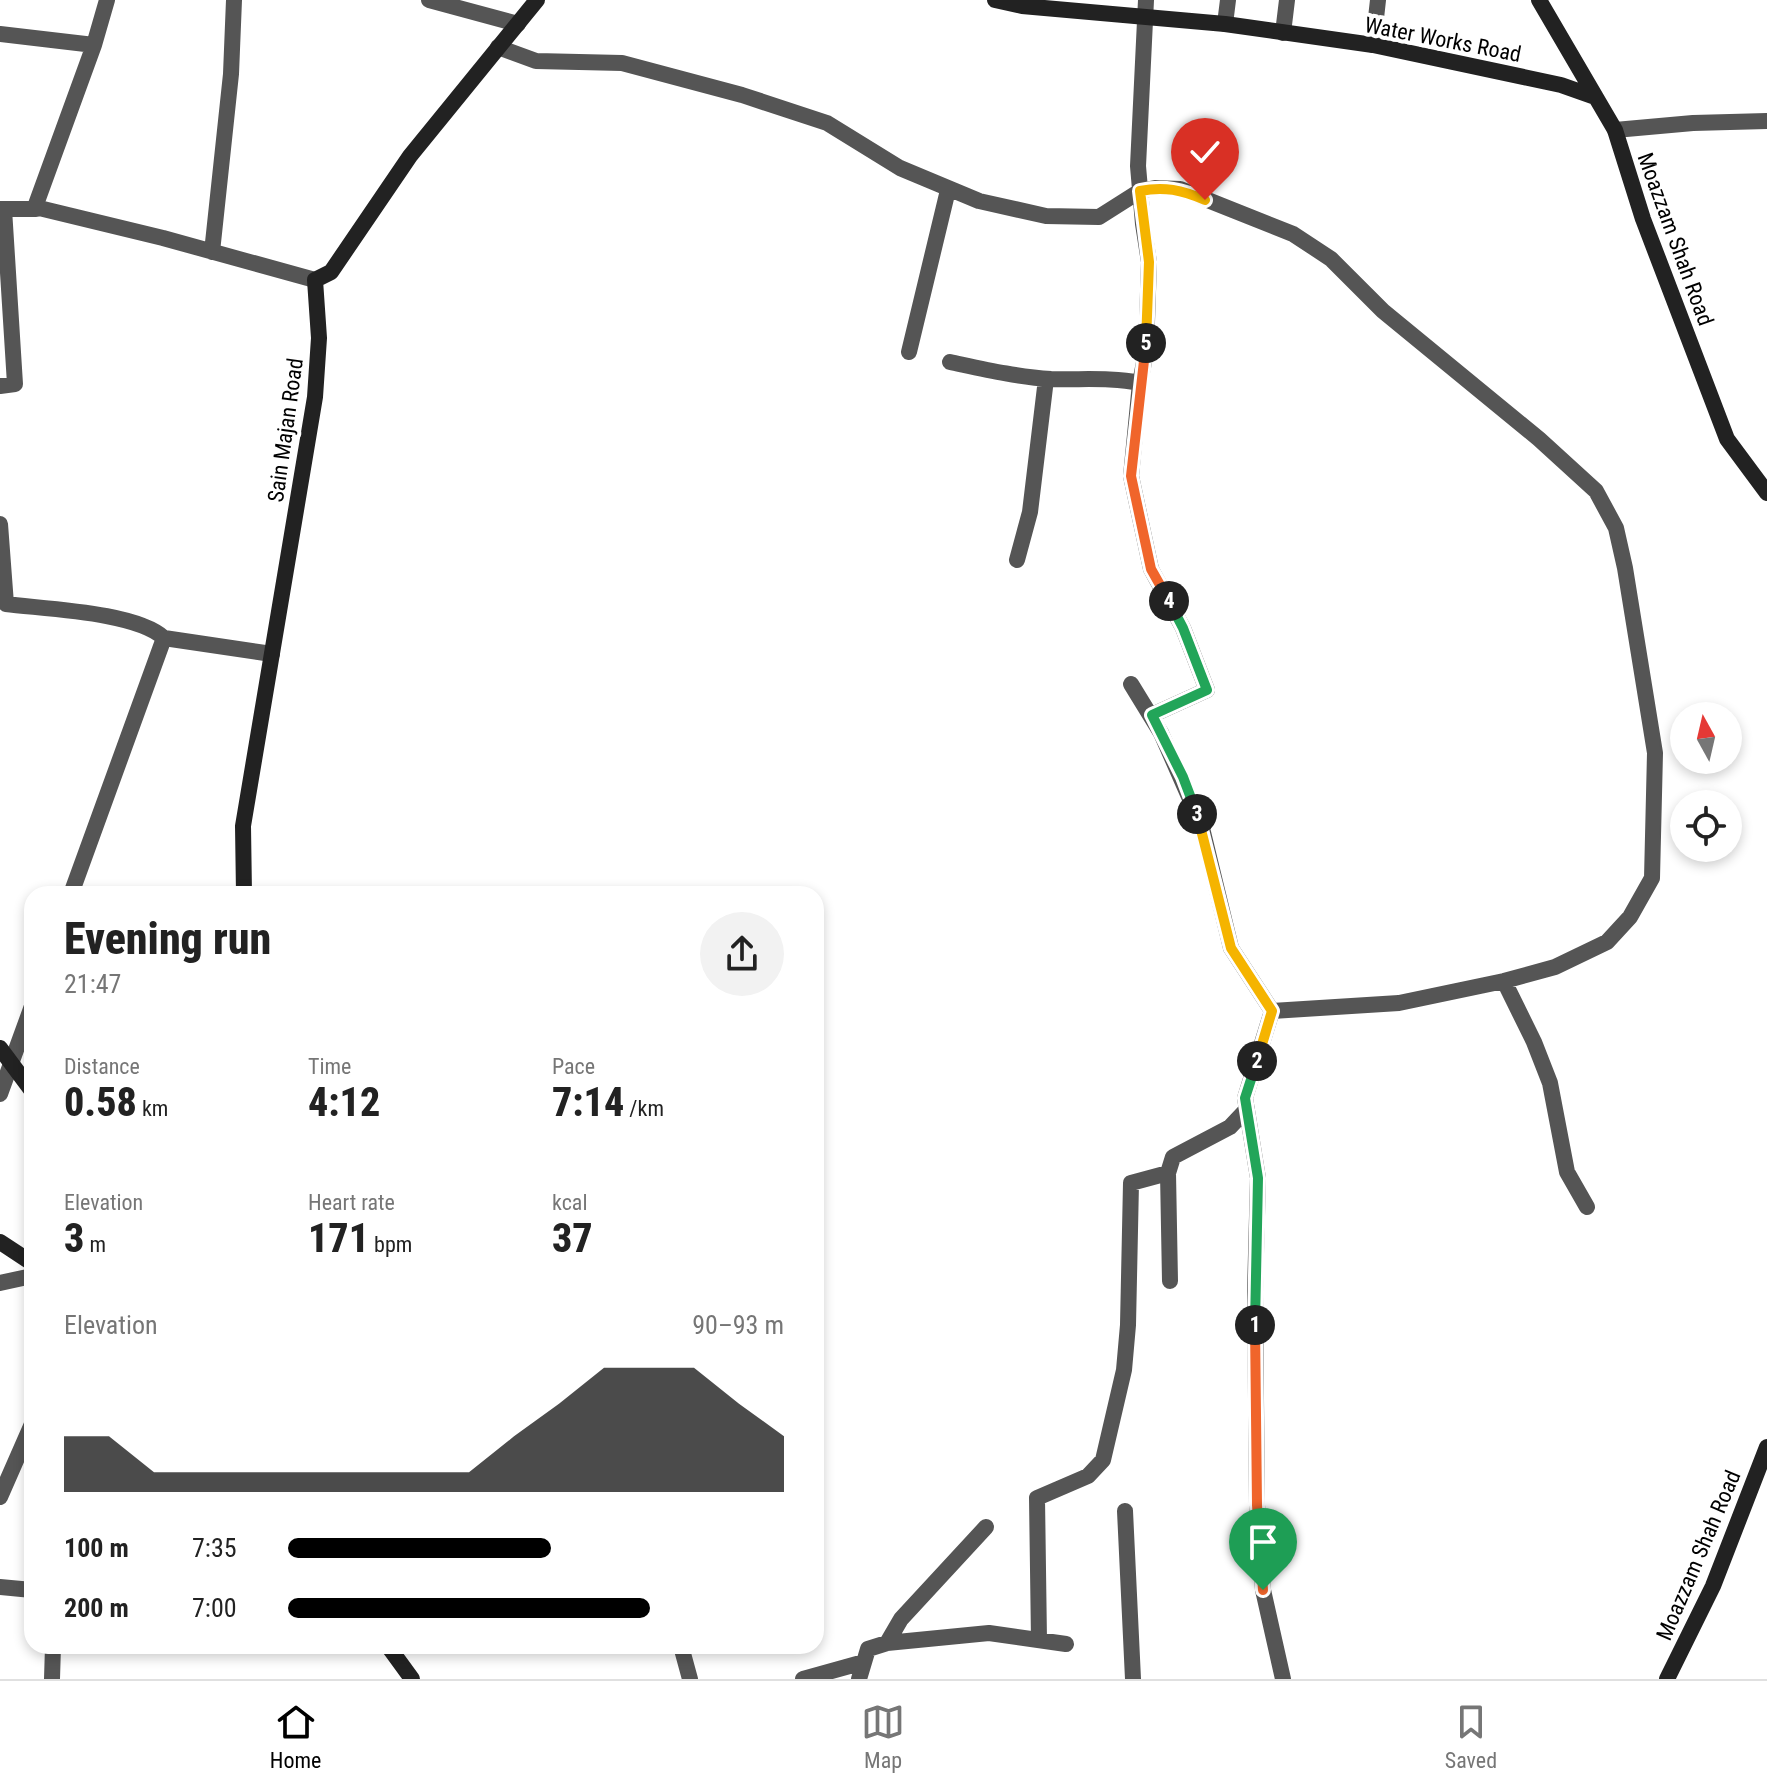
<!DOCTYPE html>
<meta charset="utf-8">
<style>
body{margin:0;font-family:"Roboto Condensed",sans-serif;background:#f2f2f2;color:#222;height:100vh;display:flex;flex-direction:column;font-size:30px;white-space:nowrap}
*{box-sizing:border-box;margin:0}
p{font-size:26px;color:#767676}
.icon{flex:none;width:44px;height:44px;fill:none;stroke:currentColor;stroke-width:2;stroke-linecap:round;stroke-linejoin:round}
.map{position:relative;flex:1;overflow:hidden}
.sheet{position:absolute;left:24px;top:886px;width:800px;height:768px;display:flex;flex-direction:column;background:#fff;border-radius:24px;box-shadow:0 4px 12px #0003}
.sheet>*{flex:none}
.needle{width:52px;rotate:352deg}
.tools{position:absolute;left:1670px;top:702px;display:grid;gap:16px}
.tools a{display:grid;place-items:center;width:72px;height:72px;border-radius:50%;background:#fff;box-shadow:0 4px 12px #0003;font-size:40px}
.pin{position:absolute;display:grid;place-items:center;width:68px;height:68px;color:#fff;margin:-82px -34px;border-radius:50% 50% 50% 0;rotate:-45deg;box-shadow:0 0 8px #0007}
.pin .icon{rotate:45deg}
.km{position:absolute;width:40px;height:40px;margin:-20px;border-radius:50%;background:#222;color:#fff;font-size:22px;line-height:40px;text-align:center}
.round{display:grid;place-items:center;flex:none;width:84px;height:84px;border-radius:42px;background:#f2f2f2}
.overview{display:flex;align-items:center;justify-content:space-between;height:136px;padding:0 40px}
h1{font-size:44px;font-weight:800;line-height:60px}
.figures{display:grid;grid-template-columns:repeat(3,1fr);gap:12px;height:136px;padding:8px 40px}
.figures div{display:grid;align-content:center}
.figures b{font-size:40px;font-weight:800}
.figures small{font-size:22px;font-weight:400}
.figures p{font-size:22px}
.chart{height:224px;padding:16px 40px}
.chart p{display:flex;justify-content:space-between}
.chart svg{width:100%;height:144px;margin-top:8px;fill:#000;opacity:.7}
ul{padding:0 40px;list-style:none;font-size:26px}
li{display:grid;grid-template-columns:128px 96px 1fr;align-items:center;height:60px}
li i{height:20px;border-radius:10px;background:#000}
.tabs{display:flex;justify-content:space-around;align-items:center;height:112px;border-top:2px solid #e0e0e0;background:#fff;font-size:22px;color:#767676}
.tabs a{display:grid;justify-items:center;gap:4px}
.tabs .selected{color:#000}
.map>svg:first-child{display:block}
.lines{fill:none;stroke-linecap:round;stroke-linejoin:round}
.street{stroke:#555;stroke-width:16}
.secondary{stroke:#222;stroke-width:16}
.split-1-casing{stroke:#fff;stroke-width:16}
.split-2-casing{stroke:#fff;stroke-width:16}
.split-3-casing{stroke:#fff;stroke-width:16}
.split-4-casing{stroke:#fff;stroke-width:16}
.split-5-casing{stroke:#fff;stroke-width:16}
.split-6-casing{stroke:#fff;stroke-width:16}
.split-1{stroke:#f0652b;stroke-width:10}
.split-2{stroke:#22a559;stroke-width:10}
.split-3{stroke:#f5b400;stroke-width:10}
.split-4{stroke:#22a559;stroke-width:10}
.split-5{stroke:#f0652b;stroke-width:10}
.split-6{stroke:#f5b400;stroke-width:10}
.labels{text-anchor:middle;stroke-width:8;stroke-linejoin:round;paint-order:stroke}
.street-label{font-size:22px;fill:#000;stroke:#fff}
</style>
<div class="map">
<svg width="1767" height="1679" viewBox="0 0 1767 1679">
<rect width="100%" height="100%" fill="#fff"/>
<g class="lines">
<path class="street" d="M429 0 518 24
M1146 0 1138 166 1143 224 1149 262 1146 352 1140 383 1131 476 1151 569 1183 628 1207 690 1152 715
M1225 24 1228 0
M1283 33 1287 0
M0 34 94 45
M1373 45 1378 0
M498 47 536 61 622 63 742 95 827 123 900 168 979 201 1046 216 1099 217 1140 191 1155 188 1180 189 1293 234 1331 259 1383 311 1539 439 1596 491 1616 528 1625 568 1655 753 1652 878 1630 917 1607 942 1555 967 1504 981 1399 1003 1272 1011
M1615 130 1693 123 1767 121
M35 207 94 45 107 0
M0 209H36L35 207 163 238 315 280
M212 252 231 74 234 0
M909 352 948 190
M950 362C983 369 1017 377 1051 379 1081 380 1111 377 1140 383
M0 386 15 384 4 209
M0 524 6 604C45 609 136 612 164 638L272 654
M1017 560 1030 512 1046 379
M1131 684 1161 733 1201 824 1231 948 1272 1011 1245 1098 1258 1178 1255 1292 1257 1505 1263 1590 1283 1679
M71 894 164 638
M1504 981 1534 1042 1550 1083 1567 1172 1587 1207
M0 1094 32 1006
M1168 1173 1170 1281
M0 1283 32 1276
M0 1497 32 1424
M1125 1511 1133 1679
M0 1587 32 1590
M1039 1640 1037 1498 1088 1476 1103 1460 1124 1370 1128 1325 1131 1183 1168 1173 1173 1157 1230 1127 1247 1109
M887 1643 901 1619 986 1527
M681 1646 690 1679
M52 1679 53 1646
M803 1679 864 1662
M859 1679 868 1649 887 1643 989 1633 1066 1644"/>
<path class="secondary" d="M995 0 1022 6 1225 24 1373 45 1561 85 1595 97
M1539 0 1615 130 1643 219 1727 439 1767 493
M244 894 243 826 315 397 319 338 315 280 331 272 410 156 537 0
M0 1048 32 1091
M0 1242 32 1263
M388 1646 412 1679
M1667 1679 1713 1586 1767 1447"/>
</g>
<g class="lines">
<g class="split-1-casing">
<path id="split-1" d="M1255 1325 1257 1505 1263 1590"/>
</g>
<g class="split-2-casing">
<path id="split-2" d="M1255 1325 1258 1178 1245 1098 1257 1061"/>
</g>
<g class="split-3-casing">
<path id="split-3" d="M1197 814 1231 948 1272 1011 1257 1061"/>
</g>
<g class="split-4-casing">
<path id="split-4" d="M1169 601 1183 628 1207 690 1152 715 1183 777 1197 814"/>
</g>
<g class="split-5-casing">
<path id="split-5" d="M1146 343 1131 476 1151 569 1169 601"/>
</g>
<g class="split-6-casing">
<path id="split-6" d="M1146 343 1149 262 1140 191C1164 186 1182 190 1205 200"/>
</g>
<use href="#split-1" class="split-1"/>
<use href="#split-2" class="split-2"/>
<use href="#split-3" class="split-3"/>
<use href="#split-4" class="split-4"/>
<use href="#split-5" class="split-5"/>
<use href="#split-6" class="split-6"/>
</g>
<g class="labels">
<g class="street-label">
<text transform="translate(1443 39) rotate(11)" y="8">Water Works Road</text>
<text transform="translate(1676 239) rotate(70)" y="8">Moazzam Shah Road</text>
<text transform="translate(285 430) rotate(-82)" y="8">Sain Majan Road</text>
<text transform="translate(1698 1555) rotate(-67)" y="8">Moazzam Shah Road</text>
</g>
</g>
</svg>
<div class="tools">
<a><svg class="needle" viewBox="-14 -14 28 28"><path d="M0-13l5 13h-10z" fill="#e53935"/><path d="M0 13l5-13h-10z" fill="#767676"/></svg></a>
<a><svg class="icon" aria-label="locate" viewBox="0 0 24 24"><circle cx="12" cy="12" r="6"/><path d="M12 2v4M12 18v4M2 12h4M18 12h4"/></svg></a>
</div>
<div class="pin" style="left:1263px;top:1590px;background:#1e9e55"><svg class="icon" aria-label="arrive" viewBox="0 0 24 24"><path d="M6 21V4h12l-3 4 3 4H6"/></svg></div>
<div class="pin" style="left:1205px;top:200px;background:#d93025"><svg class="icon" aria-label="check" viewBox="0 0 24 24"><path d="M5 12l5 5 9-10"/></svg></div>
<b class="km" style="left:1255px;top:1325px">1</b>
<b class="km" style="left:1257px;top:1061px">2</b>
<b class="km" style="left:1197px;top:814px">3</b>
<b class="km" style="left:1169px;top:601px">4</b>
<b class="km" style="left:1146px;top:343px">5</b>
<section class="sheet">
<div class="overview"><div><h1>Evening run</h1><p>21:47</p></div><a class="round"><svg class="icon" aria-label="share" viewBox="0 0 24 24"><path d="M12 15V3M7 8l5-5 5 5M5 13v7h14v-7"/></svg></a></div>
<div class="figures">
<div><p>Distance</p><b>0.58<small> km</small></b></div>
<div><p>Time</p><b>4:12</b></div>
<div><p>Pace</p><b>7:14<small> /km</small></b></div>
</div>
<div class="figures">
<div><p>Elevation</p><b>3<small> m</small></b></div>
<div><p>Heart rate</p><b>171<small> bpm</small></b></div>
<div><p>kcal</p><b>37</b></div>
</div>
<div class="chart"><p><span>Elevation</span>90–93 m</p>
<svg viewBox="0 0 160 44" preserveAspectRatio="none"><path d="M0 44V27L10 27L20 38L30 38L40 38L50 38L60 38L70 38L80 38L90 38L100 27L110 17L120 6L130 6L140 6L150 17L160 27V44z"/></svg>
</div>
<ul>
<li><b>100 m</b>7:35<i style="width:53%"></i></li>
<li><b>200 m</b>7:00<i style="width:73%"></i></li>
</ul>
</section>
</div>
<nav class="tabs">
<a class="selected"><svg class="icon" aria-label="home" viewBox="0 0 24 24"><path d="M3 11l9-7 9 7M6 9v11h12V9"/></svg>Home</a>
<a><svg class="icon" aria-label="map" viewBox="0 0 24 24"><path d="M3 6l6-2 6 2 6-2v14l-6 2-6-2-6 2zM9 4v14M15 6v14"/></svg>Map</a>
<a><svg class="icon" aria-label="saved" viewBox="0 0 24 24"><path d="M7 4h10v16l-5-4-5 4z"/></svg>Saved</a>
</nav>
